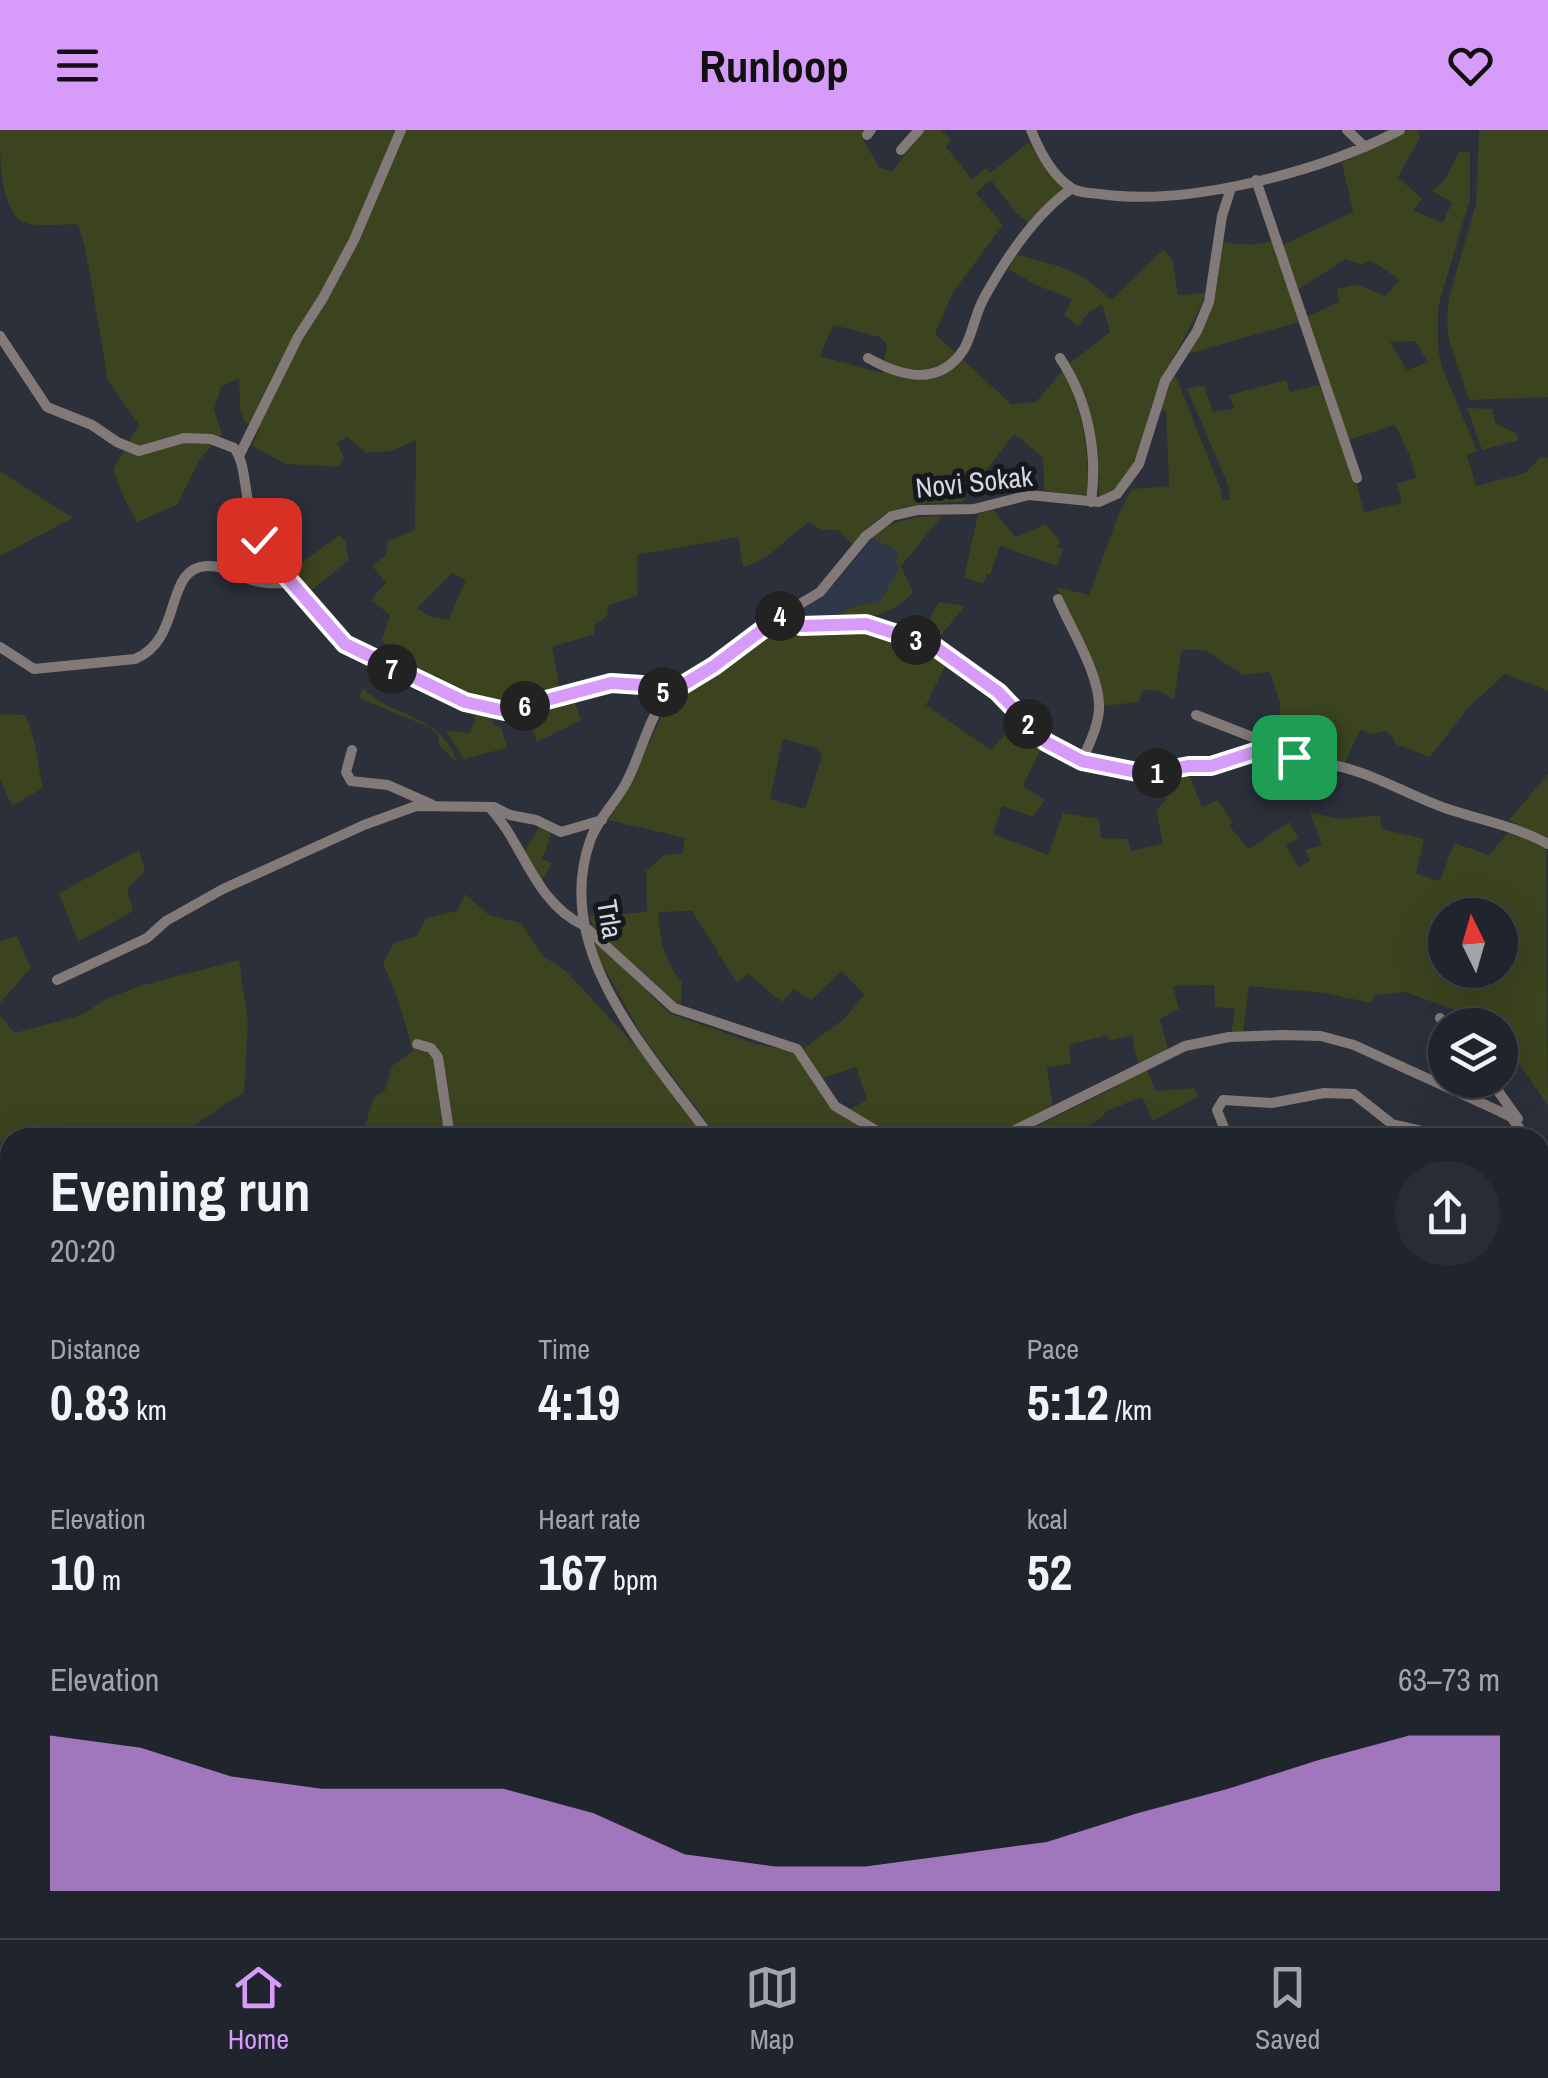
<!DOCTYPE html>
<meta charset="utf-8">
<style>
body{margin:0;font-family:"Archivo Narrow",sans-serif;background:#282c34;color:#f1f3f6;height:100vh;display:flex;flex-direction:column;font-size:38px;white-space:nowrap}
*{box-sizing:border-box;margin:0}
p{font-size:32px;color:#a2a4a9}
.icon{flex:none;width:55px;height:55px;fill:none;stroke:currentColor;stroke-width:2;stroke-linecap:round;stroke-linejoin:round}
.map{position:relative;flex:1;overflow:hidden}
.panel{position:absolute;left:0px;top:998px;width:1550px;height:812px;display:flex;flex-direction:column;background:#20242c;border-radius:30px 30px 0 0;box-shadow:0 10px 40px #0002,0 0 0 2px #3d4148}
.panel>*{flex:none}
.needle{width:65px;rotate:355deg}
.tools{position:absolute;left:1428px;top:768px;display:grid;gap:20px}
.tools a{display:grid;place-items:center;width:90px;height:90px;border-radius:50%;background:#20242c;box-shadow:0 10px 40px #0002,0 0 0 2px #3d4148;font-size:50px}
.pin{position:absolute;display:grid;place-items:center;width:85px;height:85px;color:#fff;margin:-42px;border-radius:20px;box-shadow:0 5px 15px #0006}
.km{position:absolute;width:50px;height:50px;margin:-25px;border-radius:50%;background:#222;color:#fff;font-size:28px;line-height:50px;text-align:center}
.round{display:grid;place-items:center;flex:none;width:105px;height:105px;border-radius:52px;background:#282c34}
.overview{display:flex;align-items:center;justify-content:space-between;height:170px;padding:0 50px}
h1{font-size:55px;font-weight:700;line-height:75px}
.figures{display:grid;grid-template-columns:repeat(3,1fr);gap:15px;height:170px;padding:10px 50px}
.figures div{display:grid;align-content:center}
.figures b{font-size:50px;font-weight:700}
.figures small{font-size:28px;font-weight:400}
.figures p{font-size:28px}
.chart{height:280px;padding:20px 50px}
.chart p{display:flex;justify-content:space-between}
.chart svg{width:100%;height:180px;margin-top:10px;fill:#d79bf9;opacity:.7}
header{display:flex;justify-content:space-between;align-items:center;height:130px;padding:0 50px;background:#d79bf9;color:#111;font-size:45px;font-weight:700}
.tab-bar{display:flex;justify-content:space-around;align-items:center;height:140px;border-top:2px solid #3d4148;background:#20242c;font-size:28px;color:#a2a4a9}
.tab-bar a{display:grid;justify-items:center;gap:5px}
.tab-bar .active{color:#d79bf9}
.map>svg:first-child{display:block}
.built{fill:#303748}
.green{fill:#3b431f;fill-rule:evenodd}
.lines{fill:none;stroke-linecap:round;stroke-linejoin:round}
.stream{stroke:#6b8a9c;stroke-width:2.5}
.street{stroke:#827a79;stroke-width:10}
.route-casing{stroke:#fff;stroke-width:20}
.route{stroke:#d79bf9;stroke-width:12}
.labels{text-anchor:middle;stroke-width:10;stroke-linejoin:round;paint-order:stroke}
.street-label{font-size:28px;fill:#d4d8df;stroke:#16181d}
</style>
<header><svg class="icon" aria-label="menu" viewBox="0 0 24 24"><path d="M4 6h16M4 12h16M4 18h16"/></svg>Runloop<svg class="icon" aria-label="heart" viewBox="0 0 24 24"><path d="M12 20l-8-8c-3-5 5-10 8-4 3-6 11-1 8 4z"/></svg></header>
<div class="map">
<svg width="1548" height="1808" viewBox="0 0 1548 1808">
<rect width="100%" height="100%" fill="#2b303b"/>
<path class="built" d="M872 408 900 423 901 437 880 472 854 476 831 491 792 490 791 484 836 453Z"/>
<path class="green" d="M0 0H397L338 135 288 216 296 221 341 146 405 0H865L861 6 879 37 892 42 924 0H941L951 10 946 17 972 49 986 38 990 43 1029 12 1040 31 1064 58 1030 94 1015 82 991 50 976 63 1003 95 952 164 935 204 1011 274 1036 272 1063 240C1083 283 1089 316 1088 363L1078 366 1044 360 1043 327 1014 304 962 372C912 374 884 372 853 415L838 400H821L809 392C785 408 772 429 743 437L738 407 637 425V466L609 475 607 486 594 496V504L552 517 560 560 506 576 495 575 468 569 440 553 388 533 390 520 382 510 390 485 371 470 386 452 372 436 386 425 388 411 415 400 416 310 392 321 366 323 347 307 337 313 344 328 338 337 285 334 252 316 259 299 245 292 240 279 239 248 221 257 214 280 222 304 200 329 177 375 137 392 124 368 113 339 139 295 108 251 85 117 78 95C62 93 37 98 23 92 0 79 0 28 0 0ZM833 195 880 207 887 215 882 243 820 226ZM452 443 466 450 448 490 429 486 417 478Z
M1409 0H1418L1420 8 1398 47 1422 69 1413 80 1443 93 1452 72 1432 61 1444 51 1459 22H1470V69L1438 177V218L1442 237 1477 321 1467 325 1476 356 1525 343 1541 327 1548 328V561L1505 544 1467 579 1430 627 1395 614 1393 607 1386 601 1372 604 1360 600 1344 634 1280 618V573L1270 542 1243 545 1205 520H1182L1174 570 1160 561 1143 560 1139 572 1103 576 1099 548 1057 457 1089 465 1119 383 1132 359 1169 356 1166 280H1160L1171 248 1176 246 1221 360 1222 370 1230 369 1228 355 1187 259 1204 255 1213 282 1234 279 1229 265 1286 250 1290 262 1319 255 1356 351 1364 382 1402 373 1397 353 1416 348 1410 326 1395 295 1348 310 1305 187 1339 172 1337 159 1356 154 1385 166 1400 150 1370 130 1362 135 1346 129 1297 160 1282 115 1353 82 1342 33ZM1415 211 1428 232 1407 240 1390 212Z
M1479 0H1548V267L1469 270 1449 210 1447 189 1449 168 1476 73Z
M1273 111 1299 192 1184 225C1216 183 1214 162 1222 112L1250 115Z
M1164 119 1173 132 1178 165 1206 163C1192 200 1168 232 1154 269 1145 290 1144 316 1132 336 1123 351 1116 361 1099 367 1099 320 1091 274 1070 233L1110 202 1102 174 1087 184 1078 196 1064 185 1072 169 1036 155 1009 139 1016 125C1058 135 1080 139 1111 170Z
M1467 278 1492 279 1495 293 1517 304 1519 310 1482 320Z
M0 341 73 388 0 426Z
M993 379 1015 407 1046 394 1061 412 1057 417 1063 419 1057 436 1000 416 990 445 987 444 983 454 964 448 978 384Z
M942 386 901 436 913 462C890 488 864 489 831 491L854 476 880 472 900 437 895 433 899 422 872 408C894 388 913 387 942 386Z
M340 405 345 411 349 430 308 463 288 442Z
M939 472 965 476 936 511 919 506Z
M779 494C805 504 831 497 858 498 890 500 921 514 947 532L926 575 991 620 1018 591 1042 616 1023 656 1045 670 1033 687 1002 676 993 704 1048 725 1063 683 1099 689 1101 708 1128 709 1131 721 1163 714 1156 680 1167 669 1160 646 1187 640 1202 677 1218 670 1232 692 1230 697 1249 719 1289 692 1299 708 1286 715 1298 737 1310 731 1305 720 1322 715 1310 682 1339 689 1380 685 1382 699 1424 709 1416 744 1440 751 1454 713 1489 725 1512 698 1546 718 1548 976 1504 911 1507 909 1500 895 1491 888 1486 891 1405 862 1374 866 1371 873 1324 863 1249 856 1243 903H1231L1235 879 1215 877 1214 855 1173 856 1179 879 1160 889 1168 919 1138 934 1132 905 1109 911 1107 905 1069 915 1071 934 1047 937 1053 978 1005 1002H974L955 1007H904L846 981 867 970 856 937 820 949 803 919 844 889 864 865 842 841 811 870 794 859 782 872 748 844 737 853 692 781 659 782C658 805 665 834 682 851L681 876 672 872 593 796 589 786 647 782 646 741 664 725 683 723 685 708 608 690 630 655 669 570 716 542 773 495ZM783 609 817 618 822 626 805 679 770 669ZM1445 785H1500V840H1445Z
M363 558C396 591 439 580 458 634L439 615 438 606 431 598 359 568Z
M573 566 581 590 537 612 525 582Z
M477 583 492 586 493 595 501 597 507 618 464 629 446 601 470 603Z
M0 584 25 585C37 608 37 633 43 658L12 676 0 649Z
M1548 644V709L1509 690Z
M540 696 551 704 542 729 552 733 541 751 524 722Z
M139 720 145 741 127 759 133 781 78 812 59 763Z
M465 764 489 785 521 793 543 826 566 841 640 921 684 976 703 1007 361 1008 374 967 385 960 392 936 413 921 399 872 383 833 394 813 417 806 426 788 457 781Z
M17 806 31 838 0 873V811Z
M597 811 669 883 756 914 793 921 828 975 877 1007H718L645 910 591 815Z
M239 830 248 892 244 962 176 1007 10 1008V1013L0 1011V886L15 903 81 885 106 869 140 856Z
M1146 938 1156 961 1194 958 1198 967 1153 991 1142 967 1107 981 1102 987 1071 1007 1012 1008 1108 961Z
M0 1103 10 1110V1800H488L486 1808H0Z
M1540 1151 1548 1154V1348L1540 1349Z
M1548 1396V1716L1540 1706V1399Z
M524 1800H664L665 1808H516Z
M675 1800H858L840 1808H676Z
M902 1800H1082V1808H896Z
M1134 1800H1362L1359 1808H1139Z"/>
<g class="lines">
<path class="stream" d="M0 1443 10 1450
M254 1800 256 1808
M495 1808 496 1800
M850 1808 872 1800
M889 1808 897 1800"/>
<path class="street" d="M1031 0C1039 20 1052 45 1070 57 1077 63 1091 63 1100 64 1188 77 1322 41 1400 0
M1347 0 1365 17
M867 5 871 0
M901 20 919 0
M1256 50 1357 348
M0 206 47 277 92 295 117 312 139 321 184 308 211 309 234 318C248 334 244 379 257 406 275 442 308 473 334 504 356 524 474 582 502 581 517 580 533 574 547 570 591 556 624 549 668 564L714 536 770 492 820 462 866 406 892 386 918 380 974 379 1029 365 1099 372 1117 364 1139 334 1165 251 1197 201 1209 172 1222 86 1231 58
M868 228C900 246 939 258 964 219 973 203 975 184 984 168 1006 128 1034 85 1071 59
M1060 228C1088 270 1098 323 1091 372
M240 324 298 207 323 168 354 110 401 0
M1058 469C1071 499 1101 547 1099 579 1098 597 1089 614 1082 631
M782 485 801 496 867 494 928 514 997 562 1046 612 1082 631 1135 643H1160L1181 637 1211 636 1246 623 1270 619
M0 517 34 539 135 529C184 509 163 438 207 436 227 435 241 449 260 452 270 454 281 453 291 453
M668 564C648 588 641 625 626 653 616 672 597 690 590 711 551 822 651 925 711 1008
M1196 585 1265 612C1278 631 1315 632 1337 636 1375 644 1408 665 1445 678 1483 691 1512 695 1548 714
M352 620 346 642 351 651 388 655 431 674
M489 677C523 712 534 772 583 795L674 878 797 919 835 976 889 1008
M57 850 147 808 166 791 223 759 364 695 416 676 494 677 510 685 536 690 561 702 602 690
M1440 888 1446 895
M417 914 431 918 438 927 450 1008
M1490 950 1518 989
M993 1008 1005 1005 1185 916 1229 907 1282 905 1321 906 1354 915 1499 981 1511 987 1527 1008
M1228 1008 1217 980 1223 970 1272 973 1324 963 1354 964 1392 994 1453 1008
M1540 1054 1548 1081
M1540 1391 1548 1390
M1540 1715 1548 1723
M1540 1776 1548 1759
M1525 1808 1529 1800"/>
</g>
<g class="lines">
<g class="route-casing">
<path id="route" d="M259 410 270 428 345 514 465 572 505 581 611 553 642 555 668 564 714 536 782 485 801 496 866 494 934 516 998 562 1046 612 1082 631 1147 644 1189 636H1211L1264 619 1294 627"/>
</g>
<use href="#route" class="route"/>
</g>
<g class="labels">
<g class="street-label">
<text transform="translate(974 352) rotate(-6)" y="10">Novi Sokak</text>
<text transform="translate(610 789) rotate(81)" y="10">Trla</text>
</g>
</g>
</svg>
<div class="tools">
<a><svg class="needle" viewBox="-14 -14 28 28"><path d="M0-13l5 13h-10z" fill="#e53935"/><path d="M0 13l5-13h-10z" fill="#a2a4a9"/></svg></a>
<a><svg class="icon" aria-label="layers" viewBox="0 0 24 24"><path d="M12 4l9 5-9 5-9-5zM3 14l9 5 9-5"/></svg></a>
</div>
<div class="pin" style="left:1294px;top:627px;background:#1e9e55"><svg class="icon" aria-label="arrive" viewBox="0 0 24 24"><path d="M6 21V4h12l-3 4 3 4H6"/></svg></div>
<div class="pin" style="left:259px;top:410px;background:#d93025"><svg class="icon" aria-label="check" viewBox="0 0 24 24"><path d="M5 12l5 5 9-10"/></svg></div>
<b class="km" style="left:1157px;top:643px">1</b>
<b class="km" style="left:1028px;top:594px">2</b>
<b class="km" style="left:916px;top:510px">3</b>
<b class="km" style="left:780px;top:486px">4</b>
<b class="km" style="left:663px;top:562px">5</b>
<b class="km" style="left:525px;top:576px">6</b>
<b class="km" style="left:392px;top:539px">7</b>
<section class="panel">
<div class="overview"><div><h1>Evening run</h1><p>20:20</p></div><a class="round"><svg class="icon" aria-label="share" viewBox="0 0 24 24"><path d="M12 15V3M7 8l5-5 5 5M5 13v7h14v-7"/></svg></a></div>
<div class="figures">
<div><p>Distance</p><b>0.83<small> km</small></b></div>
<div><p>Time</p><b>4:19</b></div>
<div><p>Pace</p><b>5:12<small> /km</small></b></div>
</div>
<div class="figures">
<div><p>Elevation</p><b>10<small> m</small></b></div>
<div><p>Heart rate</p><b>167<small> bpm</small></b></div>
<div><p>kcal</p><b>52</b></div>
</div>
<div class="chart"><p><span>Elevation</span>63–73 m</p>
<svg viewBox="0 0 160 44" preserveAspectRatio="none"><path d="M0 44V6L10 9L20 16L30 19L40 19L50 19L60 25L70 35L80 38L90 38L100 35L110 32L120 25L130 19L140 12L150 6L160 6V44z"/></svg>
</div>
</section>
</div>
<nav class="tab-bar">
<a class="active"><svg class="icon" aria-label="home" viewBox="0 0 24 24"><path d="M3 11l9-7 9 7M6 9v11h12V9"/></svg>Home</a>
<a><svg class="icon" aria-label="map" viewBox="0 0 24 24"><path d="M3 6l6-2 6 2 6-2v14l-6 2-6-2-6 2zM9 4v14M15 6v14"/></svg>Map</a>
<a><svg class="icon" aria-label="saved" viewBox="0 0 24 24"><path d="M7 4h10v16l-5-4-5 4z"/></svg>Saved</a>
</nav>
